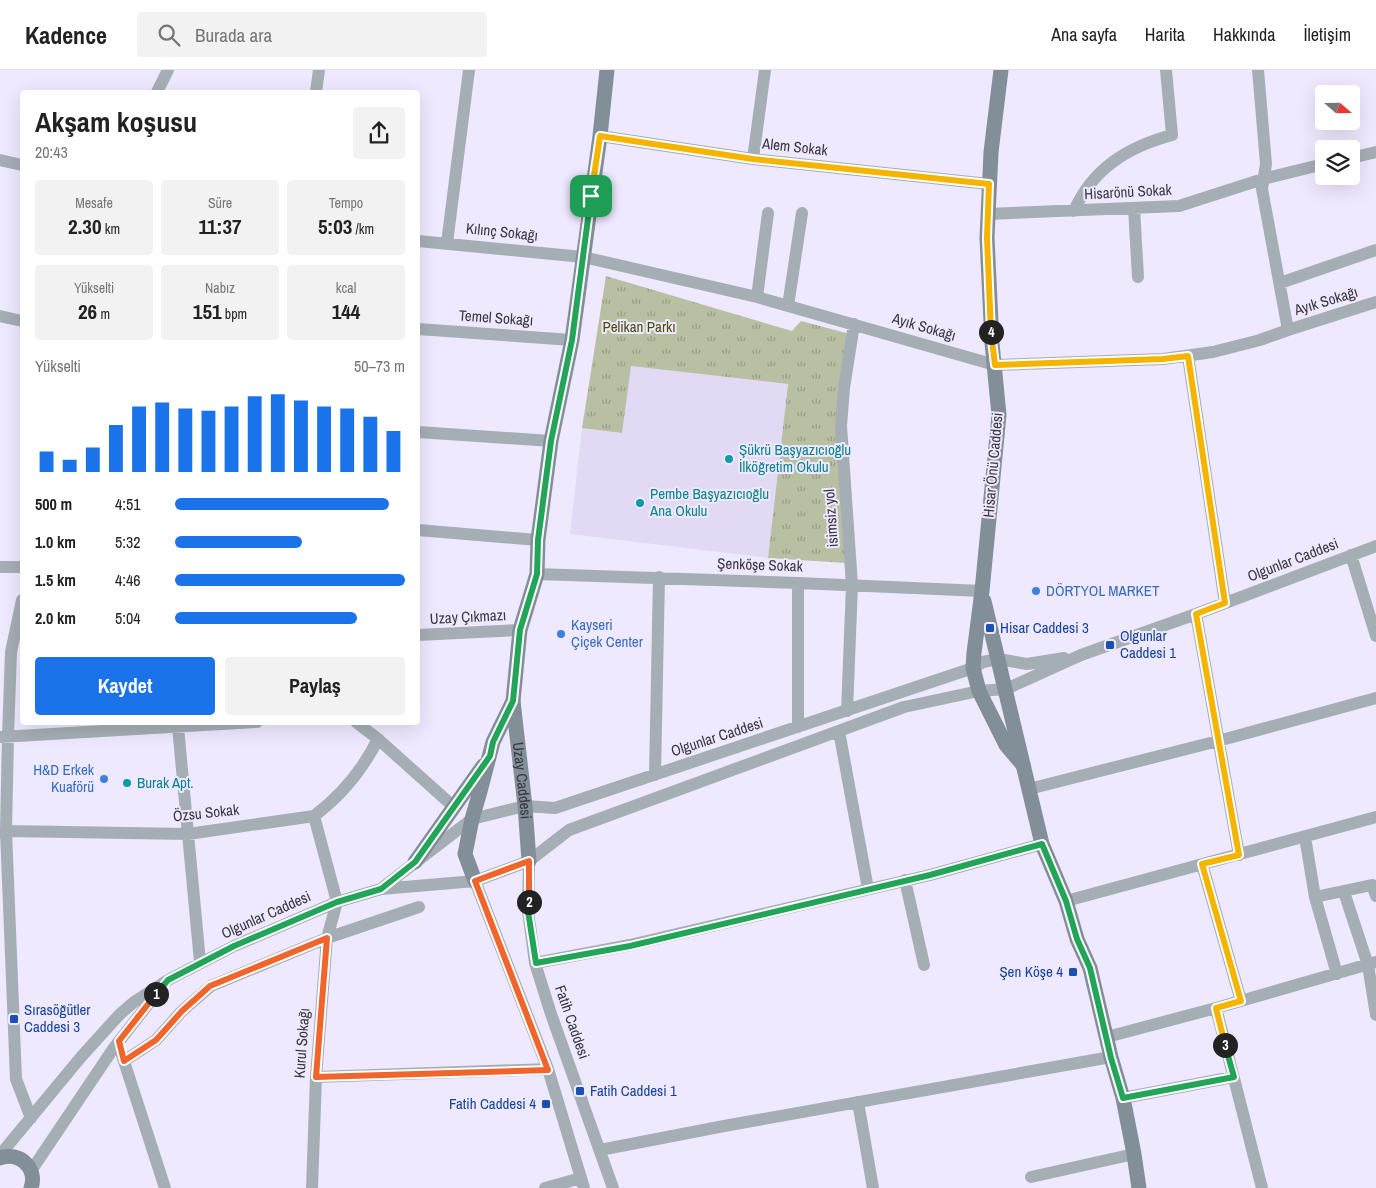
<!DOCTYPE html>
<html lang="tr">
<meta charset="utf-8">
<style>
body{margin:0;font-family:"Archivo Narrow",sans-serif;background:#f2f2f2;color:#222;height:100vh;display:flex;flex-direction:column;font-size:19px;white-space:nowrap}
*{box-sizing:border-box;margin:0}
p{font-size:16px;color:#767676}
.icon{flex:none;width:28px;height:28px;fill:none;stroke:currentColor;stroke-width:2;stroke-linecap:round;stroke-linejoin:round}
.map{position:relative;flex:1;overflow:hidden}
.drawer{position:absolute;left:20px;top:20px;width:400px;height:635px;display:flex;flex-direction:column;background:#fff;border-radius:5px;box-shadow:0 5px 20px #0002}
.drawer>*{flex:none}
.needle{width:32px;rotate:110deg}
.buttons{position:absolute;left:1315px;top:15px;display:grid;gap:10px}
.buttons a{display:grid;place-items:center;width:45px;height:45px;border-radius:5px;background:#fff;box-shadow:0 5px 20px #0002;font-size:25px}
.pin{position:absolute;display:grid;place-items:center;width:42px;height:42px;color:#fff;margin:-21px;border-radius:10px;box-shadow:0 2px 8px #0006}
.km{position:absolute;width:25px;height:25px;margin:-12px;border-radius:50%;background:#222;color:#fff;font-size:14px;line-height:25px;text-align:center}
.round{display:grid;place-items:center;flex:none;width:52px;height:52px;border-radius:5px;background:#f2f2f2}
.head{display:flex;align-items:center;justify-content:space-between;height:85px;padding:0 15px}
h1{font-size:28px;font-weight:700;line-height:38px}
.metrics{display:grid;grid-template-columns:repeat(3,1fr);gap:8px;height:85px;padding:5px 15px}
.metrics div{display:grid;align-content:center;border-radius:5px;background:#f2f2f2;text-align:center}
.metrics b{font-size:21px;font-weight:700}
.metrics small{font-size:14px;font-weight:400}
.metrics p{font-size:14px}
.chart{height:140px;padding:10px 15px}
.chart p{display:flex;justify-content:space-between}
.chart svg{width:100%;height:90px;margin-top:5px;stroke:#1a73e8;stroke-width:6}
.action{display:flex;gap:10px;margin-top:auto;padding:10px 15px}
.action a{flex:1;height:58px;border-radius:5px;background:#1a73e8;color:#fff;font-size:20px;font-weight:700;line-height:58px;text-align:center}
.action a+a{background:#f2f2f2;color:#222}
ul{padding:0 15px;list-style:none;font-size:16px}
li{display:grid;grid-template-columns:80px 60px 1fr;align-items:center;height:38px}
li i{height:12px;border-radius:6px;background:#1a73e8}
header{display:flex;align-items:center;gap:30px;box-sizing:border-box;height:70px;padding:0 25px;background:#fff;border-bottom:1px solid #e0e0e0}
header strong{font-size:24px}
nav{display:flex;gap:28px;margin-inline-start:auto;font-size:18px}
.search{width:350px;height:45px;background:#f2f2f2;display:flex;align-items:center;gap:12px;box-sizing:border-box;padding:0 18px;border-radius:5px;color:#767676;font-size:19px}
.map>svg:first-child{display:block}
.built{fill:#e2daf5}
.park{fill:url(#park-tufts)}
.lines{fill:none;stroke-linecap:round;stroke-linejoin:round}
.street{stroke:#a5aeb4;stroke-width:12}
.secondary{stroke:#828f98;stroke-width:15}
.split-1-casing{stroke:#fff;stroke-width:10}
.split-2-casing{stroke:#fff;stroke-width:10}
.split-3-casing{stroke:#fff;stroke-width:10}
.split-4-casing{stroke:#fff;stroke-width:10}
.split-5-casing{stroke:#fff;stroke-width:10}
.split-1{stroke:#22a559;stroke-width:6}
.split-2{stroke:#f0652b;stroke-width:6}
.split-3{stroke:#22a559;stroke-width:6}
.split-4{stroke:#f5b400;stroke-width:6}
.split-5{stroke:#f5b400;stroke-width:6}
.culture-dot{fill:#0f9aa8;stroke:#efe9ff;stroke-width:2}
.shop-dot{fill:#3f7fe0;stroke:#efe9ff;stroke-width:2}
.transit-dot{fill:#1a4fb4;stroke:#efe9ff;stroke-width:2}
.labels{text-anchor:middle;stroke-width:4;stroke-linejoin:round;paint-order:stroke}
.street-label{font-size:15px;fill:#39363f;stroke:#efe9ff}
.park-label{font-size:15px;fill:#434c0a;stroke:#efe9ff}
.culture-label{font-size:15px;fill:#0d838f;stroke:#efe9ff;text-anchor:start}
.shop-label{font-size:15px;fill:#366cbe;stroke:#efe9ff;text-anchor:start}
.transit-label{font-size:15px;fill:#164399;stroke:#efe9ff;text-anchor:start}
</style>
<header>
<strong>Kadence</strong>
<div class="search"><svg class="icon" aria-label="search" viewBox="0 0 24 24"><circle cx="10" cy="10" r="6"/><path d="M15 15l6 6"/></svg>Burada ara</div>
<nav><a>Ana sayfa</a><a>Harita</a><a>Hakkında</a><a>İletişim</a></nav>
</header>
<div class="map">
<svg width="1376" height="1118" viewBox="0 0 1376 1118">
<defs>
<pattern id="park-tufts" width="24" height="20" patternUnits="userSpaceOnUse" patternTransform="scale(1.25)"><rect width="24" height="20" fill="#b9bfa2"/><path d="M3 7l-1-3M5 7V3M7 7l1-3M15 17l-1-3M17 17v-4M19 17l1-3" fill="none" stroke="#979c85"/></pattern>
</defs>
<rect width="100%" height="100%" fill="#efe9ff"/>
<path class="built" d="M630 296 788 314 768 488 570 464 582 358 622 363Z"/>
<path class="park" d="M606 206 792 261 801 251 850 264 841 307 846 493 768 488 788 314 631 296 622 363 582 358Z"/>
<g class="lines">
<path class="street" d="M1258 0 1266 94 1262 119 1288 260
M157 22 168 0
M316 22 319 0
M600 66 753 89 989 114
M1351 88 1376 82
M753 89 765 0
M0 90 22 95
M1134 138 1138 207
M1074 141C1093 98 1128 77 1172 65L1166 0
M988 144 1179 136 1263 109 1324 94
M418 171 583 187 757 227 995 295 1163 289 1213 282 1260 270 1288 260 1376 232
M447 173 469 0
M1280 213 1376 180
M757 227 768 143
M788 236 802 143
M0 246 22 251
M418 259 572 270
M1188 286 1225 533
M418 362 551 371
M418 460 538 470
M1351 485 1376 566
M0 497H22
M537 504 798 513 982 521
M798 513V657
M22 530 11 582 8 666 6 761 16 1009 31 1048
M1196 544 1239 785
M418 565 520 560
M847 641 852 515 841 356 844 318 854 254
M356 652 378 669 454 737
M178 657 200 892
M839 661 868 819
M0 667 257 652
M655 705 659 507
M1029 719 1218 671 1376 628
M0 763 6 761 188 764 314 746C342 725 362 701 378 669
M1305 767 1315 827 1337 904
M529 791 528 841 535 893 551 944 613 1118
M1202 794 1241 931
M905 810 924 895
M475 811 548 999 584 1118
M382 818 472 749 525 736 555 738 973 598 983 592 998 589 1027 594 1064 588
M1344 822 1368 895 1376 945
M1315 827 1372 815 1376 826
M1066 831 1376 747
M535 893 630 875 930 805 1042 774
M1216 938 1262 1118
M1107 967 1216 938 1376 892
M122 985 165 1118
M124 991 156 970 182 941 211 916 327 868 419 837
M316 1007 548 999
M1123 1028 1233 1007
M858 1032 873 1118
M600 1080 724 1056 1111 987
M0 1085 81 987 120 944 134 932 168 910 234 876 337 832 381 819 475 811 529 791 569 760 904 637 979 621 1006 619 1081 585 1196 544 1376 476
M31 1101 113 979 160 919
M1031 1107 1134 1084
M312 1118 316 1007 327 868 337 832 314 746
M545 1118 581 1108"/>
<g class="secondary">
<path d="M1001 0 991 82 987 168 992 273 999 345 982 521 974 583 973 598 979 621 1006 675 1023 695"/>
<path d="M984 531 1042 774 1066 831 1077 869 1090 898 1111 987 1123 1028 1134 1084 1139 1118"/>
<path d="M513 631 520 560 537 504 538 470 551 371 572 270 600 66 607 0"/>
<path d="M415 792 483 696"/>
<path id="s1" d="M475 811 465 784 472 749 479 725 493 672 513 631 525 736 529 791"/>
<path d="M0 1088C19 1081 38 1098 31 1118"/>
</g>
</g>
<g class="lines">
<g class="split-1-casing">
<path id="split-1" d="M156 924 168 910 234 876 337 832 381 819 415 792 490 686 493 672 513 631 520 560 537 504 538 470 551 371 572 270 591 126"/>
</g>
<g class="split-2-casing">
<path id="split-2" d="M156 924 119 971 124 991 156 970 182 941 210 916 327 868 316 1007 548 1000 475 811 529 791V832"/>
</g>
<g class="split-3-casing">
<path id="split-3" d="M529 832 528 841 536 893 630 876 930 805 1042 774 1066 831 1077 869 1090 898 1111 988 1123 1028 1234 1007 1225 975"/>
</g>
<g class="split-4-casing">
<path id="split-4" d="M991 262 995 295 1163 289 1188 286 1225 533 1196 544 1239 785 1202 794 1241 931 1216 938 1225 975"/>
</g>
<g class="split-5-casing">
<path id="split-5" d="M591 126 600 66 753 89 989 114 987 168 991 262"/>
</g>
<use href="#split-1" class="split-1"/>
<use href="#split-2" class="split-2"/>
<use href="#split-3" class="split-3"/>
<use href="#split-4" class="split-4"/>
<use href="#split-5" class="split-5"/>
</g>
<g class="culture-dot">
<circle cx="729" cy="389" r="5"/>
<circle cx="640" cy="433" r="5"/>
<circle cx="127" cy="713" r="5"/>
</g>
<g class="shop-dot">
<circle cx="1036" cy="521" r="5"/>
<circle cx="561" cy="564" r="5"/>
<circle cx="104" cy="709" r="5"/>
</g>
<g class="transit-dot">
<rect x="985" y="553" width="10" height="10" rx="2.5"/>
<rect x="1105" y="570" width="10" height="10" rx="2.5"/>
<rect x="1068" y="897" width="10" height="10" rx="2.5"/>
<rect x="9" y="944" width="10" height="10" rx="2.5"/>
<rect x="575" y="1016" width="10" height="10" rx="2.5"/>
<rect x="541" y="1029" width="10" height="10" rx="2.5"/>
</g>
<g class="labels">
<g class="street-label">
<text transform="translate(795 77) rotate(6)" y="5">Alem Sokak</text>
<text transform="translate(1128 122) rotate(-3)" y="5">Hisarönü Sokak</text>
<text transform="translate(502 162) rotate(6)" y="5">Kılınç Sokağı</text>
<text transform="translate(1326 231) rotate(-17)" y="5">Ayık Sokağı</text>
<text transform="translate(496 248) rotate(4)" y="5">Temel Sokağı</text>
<text transform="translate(924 257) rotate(16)" y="5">Ayık Sokağı</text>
<text transform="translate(993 395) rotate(-85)" y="5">Hisar Önü Caddesi</text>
<text transform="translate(831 448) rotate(-94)" y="5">isimsiz yol</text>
<text transform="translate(1293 490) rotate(-21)" y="5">Olgunlar Caddesi</text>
<text transform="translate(760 495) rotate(2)" y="5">Şenköşe Sokak</text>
<text transform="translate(468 547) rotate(-3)" y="5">Uzay Çıkmazı</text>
<text transform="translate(717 667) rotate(-18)" y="5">Olgunlar Caddesi</text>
<text dy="5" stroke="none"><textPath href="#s1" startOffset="270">Uzay Caddesi</textPath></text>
<text transform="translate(206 743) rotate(-6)" y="5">Özsu Sokak</text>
<text transform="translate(266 845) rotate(-24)" y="5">Olgunlar Caddesi</text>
<text transform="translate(572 952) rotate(71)" y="5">Fatih Caddesi</text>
<text transform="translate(302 973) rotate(-86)" y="5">Kurul Sokağı</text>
</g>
<g class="park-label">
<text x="639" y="262">Pelikan Parkı</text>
</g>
<g class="culture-label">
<text x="739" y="385">Şükrü Başyazıcıoğlu<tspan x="739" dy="17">İlköğretim Okulu</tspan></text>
<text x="650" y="429">Pembe Başyazıcıoğlu<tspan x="650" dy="17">Ana Okulu</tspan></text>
<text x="137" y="718">Burak Apt.</text>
</g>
<g class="shop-label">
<text x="1046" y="526">DÖRTYOL MARKET</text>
<text x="571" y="560">Kayseri<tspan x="571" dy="17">Çiçek Center</tspan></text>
<text x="94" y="705" text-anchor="end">H&amp;D Erkek<tspan x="94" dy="17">Kuaförü</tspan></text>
</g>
<g class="transit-label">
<text x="1000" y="563">Hisar Caddesi 3</text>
<text x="1120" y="571">Olgunlar<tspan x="1120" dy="17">Caddesi 1</tspan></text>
<text x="1063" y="907" text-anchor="end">Şen Köşe 4</text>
<text x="24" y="945">Sırasöğütler<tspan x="24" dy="17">Caddesi 3</tspan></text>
<text x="590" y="1026">Fatih Caddesi 1</text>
<text x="536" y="1039" text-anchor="end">Fatih Caddesi 4</text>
</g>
</g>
</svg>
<div class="buttons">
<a><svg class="needle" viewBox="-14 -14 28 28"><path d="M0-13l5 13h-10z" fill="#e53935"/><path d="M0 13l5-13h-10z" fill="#767676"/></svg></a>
<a><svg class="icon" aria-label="layers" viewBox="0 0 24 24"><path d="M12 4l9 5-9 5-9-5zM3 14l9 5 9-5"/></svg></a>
</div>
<div class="pin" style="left:591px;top:126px;background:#1e9e55"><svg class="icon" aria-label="arrive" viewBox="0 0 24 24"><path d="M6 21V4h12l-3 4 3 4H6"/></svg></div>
<b class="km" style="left:156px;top:924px">1</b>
<b class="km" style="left:529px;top:832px">2</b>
<b class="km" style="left:1225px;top:975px">3</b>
<b class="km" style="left:991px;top:262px">4</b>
<section class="drawer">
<div class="head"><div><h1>Akşam koşusu</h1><p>20:43</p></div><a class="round"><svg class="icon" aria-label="share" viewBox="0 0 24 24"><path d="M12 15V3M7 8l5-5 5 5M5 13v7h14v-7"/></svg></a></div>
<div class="metrics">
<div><p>Mesafe</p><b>2.30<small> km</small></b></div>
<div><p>Süre</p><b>11:37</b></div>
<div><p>Tempo</p><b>5:03<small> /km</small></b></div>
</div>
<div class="metrics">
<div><p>Yükselti</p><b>26<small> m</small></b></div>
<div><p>Nabız</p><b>151<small> bpm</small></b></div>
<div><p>kcal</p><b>144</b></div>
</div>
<div class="chart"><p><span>Yükselti</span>50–73 m</p>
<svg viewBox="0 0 160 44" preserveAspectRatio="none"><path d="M5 44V34M15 44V38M25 44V32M35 44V21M45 44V12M55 44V10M65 44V13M75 44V14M85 44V12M95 44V7M105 44V6M115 44V9M125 44V12M135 44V13M145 44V17M155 44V24"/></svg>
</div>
<ul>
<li><b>500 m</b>4:51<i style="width:93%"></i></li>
<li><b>1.0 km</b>5:32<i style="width:55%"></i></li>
<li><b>1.5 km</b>4:46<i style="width:100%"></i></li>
<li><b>2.0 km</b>5:04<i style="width:79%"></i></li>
</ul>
<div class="action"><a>Kaydet</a><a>Paylaş</a></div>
</section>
</div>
